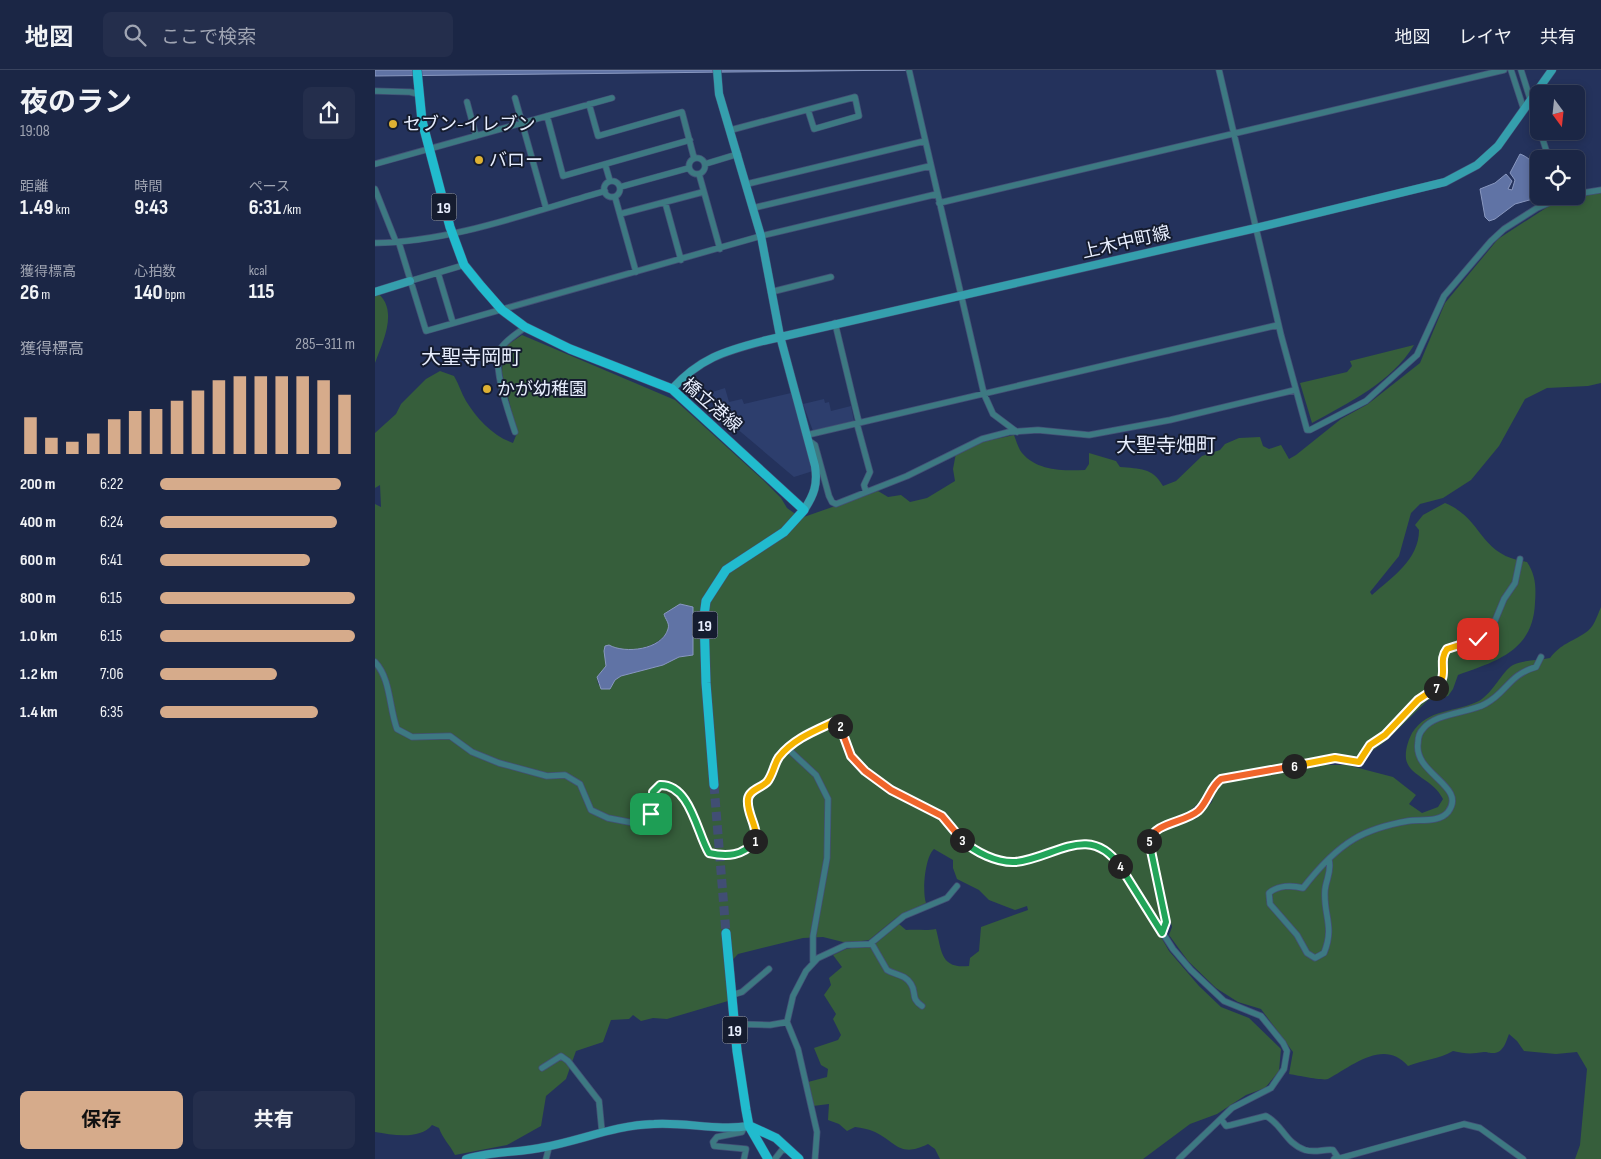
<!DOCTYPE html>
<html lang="ja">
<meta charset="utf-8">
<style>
body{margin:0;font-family:"Sofia Sans Condensed","Noto Sans JP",sans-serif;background:#242e4c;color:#f1f3f6;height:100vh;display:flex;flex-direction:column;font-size:19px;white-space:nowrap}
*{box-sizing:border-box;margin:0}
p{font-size:16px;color:#a0a5b3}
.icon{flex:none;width:28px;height:28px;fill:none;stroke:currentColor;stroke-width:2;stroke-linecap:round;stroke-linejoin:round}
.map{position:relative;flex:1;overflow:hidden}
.sheet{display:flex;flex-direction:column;background:#1b2645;width:375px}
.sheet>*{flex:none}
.needle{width:32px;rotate:165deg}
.buttons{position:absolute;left:1155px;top:15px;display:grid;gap:10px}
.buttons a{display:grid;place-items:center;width:55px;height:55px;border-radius:8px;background:#1b2645;box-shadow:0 2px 8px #0003,0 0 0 1px #39435e;font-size:25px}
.pin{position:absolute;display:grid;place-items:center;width:42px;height:42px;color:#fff;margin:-21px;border-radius:10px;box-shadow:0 2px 8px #0006}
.km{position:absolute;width:25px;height:25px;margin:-12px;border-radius:50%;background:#222;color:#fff;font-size:14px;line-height:25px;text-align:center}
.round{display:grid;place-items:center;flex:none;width:52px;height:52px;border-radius:8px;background:#242e4c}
.headline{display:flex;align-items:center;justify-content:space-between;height:85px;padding:0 20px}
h1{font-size:28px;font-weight:700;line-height:38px}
.metrics{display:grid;grid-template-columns:repeat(3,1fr);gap:8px;height:85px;padding:5px 20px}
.metrics div{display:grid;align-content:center}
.metrics b{font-size:21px;font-weight:700}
.metrics small{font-size:14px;font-weight:400}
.metrics p{font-size:14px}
.chart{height:140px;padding:10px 20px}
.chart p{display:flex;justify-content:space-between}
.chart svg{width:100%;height:90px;margin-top:5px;stroke:#d6ab8b;stroke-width:6}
.action{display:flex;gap:10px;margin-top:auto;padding:10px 20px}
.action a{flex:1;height:58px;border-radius:8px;background:#d6ab8b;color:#111;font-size:20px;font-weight:700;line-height:58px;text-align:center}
.action a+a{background:#242e4c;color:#f1f3f6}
ul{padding:0 20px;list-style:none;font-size:16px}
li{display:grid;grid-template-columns:80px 60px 1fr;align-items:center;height:38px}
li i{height:12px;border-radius:6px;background:#d6ab8b}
header{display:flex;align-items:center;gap:30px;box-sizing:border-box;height:70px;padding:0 25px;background:#1b2645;border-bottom:1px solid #39435e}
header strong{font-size:24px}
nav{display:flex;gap:28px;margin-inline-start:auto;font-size:18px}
.search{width:350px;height:45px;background:#242e4c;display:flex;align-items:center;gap:12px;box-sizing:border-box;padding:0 18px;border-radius:8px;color:#a0a5b3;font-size:19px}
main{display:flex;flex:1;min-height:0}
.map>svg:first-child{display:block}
.built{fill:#2d3e6d}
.green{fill:#365e3b;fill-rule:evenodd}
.water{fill:#6073a5;stroke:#8998c0}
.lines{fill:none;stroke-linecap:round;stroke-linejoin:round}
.primary-tunnel{stroke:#414e74;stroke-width:9;stroke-dasharray:9 4.5;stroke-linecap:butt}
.street-casing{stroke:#435076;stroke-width:7}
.secondary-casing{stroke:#435076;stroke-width:9}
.primary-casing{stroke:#435076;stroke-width:10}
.street{stroke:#3d7982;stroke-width:5.5}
.secondary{stroke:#359fad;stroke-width:8}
.primary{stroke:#21bbce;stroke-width:9}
.split-1-casing{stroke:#fff;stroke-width:10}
.split-2-casing{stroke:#fff;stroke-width:10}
.split-3-casing{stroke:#fff;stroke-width:10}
.split-4-casing{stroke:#fff;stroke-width:10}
.split-5-casing{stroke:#fff;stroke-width:10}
.split-6-casing{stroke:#fff;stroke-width:10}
.split-7-casing{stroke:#fff;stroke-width:10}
.split-8-casing{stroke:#fff;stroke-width:10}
.split-1{stroke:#22a559;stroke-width:6}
.split-2{stroke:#f5b400;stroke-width:6}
.split-3{stroke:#f0652b;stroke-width:6}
.split-4{stroke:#22a559;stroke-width:6}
.split-5{stroke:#22a559;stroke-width:6}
.split-6{stroke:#f0652b;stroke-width:6}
.split-7{stroke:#f5b400;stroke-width:6}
.split-8{stroke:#f5b400;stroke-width:6}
.poi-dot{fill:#deb133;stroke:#151c2f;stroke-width:2}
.labels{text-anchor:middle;stroke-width:4;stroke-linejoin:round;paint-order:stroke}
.shield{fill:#151c2f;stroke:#a9afc0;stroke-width:1}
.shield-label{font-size:16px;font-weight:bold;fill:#e8eefe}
.poi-label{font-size:18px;fill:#e8eefe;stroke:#151c2f;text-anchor:start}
.street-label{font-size:18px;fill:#e8eefe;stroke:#151c2f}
.quarter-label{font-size:20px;fill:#e8eefe;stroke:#151c2f}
</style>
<header>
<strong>地図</strong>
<div class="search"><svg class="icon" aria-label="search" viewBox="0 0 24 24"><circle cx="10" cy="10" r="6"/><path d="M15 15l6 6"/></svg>ここで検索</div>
<nav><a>地図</a><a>レイヤ</a><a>共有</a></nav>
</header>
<main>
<section class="sheet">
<div class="headline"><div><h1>夜のラン</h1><p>19:08</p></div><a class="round"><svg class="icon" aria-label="share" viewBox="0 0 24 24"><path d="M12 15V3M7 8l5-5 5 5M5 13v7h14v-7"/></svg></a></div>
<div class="metrics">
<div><p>距離</p><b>1.49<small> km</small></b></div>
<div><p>時間</p><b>9:43</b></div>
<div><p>ペース</p><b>6:31<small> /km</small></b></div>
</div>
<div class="metrics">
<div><p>獲得標高</p><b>26<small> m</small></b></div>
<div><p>心拍数</p><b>140<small> bpm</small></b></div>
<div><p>kcal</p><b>115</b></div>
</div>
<div class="chart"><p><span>獲得標高</span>285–311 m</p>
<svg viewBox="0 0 160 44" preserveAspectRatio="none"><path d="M5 44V26M15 44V36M25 44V38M35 44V34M45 44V27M55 44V23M65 44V22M75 44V18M85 44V13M95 44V8M105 44V6M115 44V6M125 44V6M135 44V6M145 44V8M155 44V15"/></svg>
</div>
<ul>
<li><b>200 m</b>6:22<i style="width:93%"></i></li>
<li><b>400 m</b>6:24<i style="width:91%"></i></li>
<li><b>600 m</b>6:41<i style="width:77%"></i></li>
<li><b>800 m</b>6:15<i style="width:100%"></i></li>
<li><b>1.0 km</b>6:15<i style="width:100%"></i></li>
<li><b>1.2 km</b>7:06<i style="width:60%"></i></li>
<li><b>1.4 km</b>6:35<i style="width:81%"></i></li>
</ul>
<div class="action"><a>保存</a><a>共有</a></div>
</section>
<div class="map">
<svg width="1226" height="1089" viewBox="0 0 1226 1089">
<rect width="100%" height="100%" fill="#24325c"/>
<path class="built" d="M350 318 354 332 367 329 369 334 416 323 438 401 419 407 354 352 331 324Z
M449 329 450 333 454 332 456 341 476 336 479 351 438 361 428 334Z"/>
<path class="green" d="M1226 122V313L1213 316 1172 318 1150 329 1124 376 1096 410 1068 428 1045 434 1036 443 1024 486 995 522 997 525C1017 507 1044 490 1044 460L1040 455 1048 445 1070 433C1109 449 1103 485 1152 492 1161 506 1161 517 1160 533 1158 581 1122 591 1083 605L1078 619 1073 626 1053 630 1011 671 990 686 973 687 955 684 914 693 858 702 840 708 826 731 809 746 793 750 769 767 787 851 786 867 794 881 824 916 846 937 874 948 906 979 904 1001 890 1018 871 1025 842 1044 815 1054 768 1089H565L560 1079 553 1074C525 1088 522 1073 500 1062 493 1059 487 1058 480 1057L472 1061 464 1054 453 1050 454 1034 438 1036 433 1012 452 1007 453 999 446 995 439 978 463 970 466 965 458 949 461 944 449 925 456 915 454 908 467 897 458 885 471 879 500 874 524 854 531 860C542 859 551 861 561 859 567 881 565 899 594 896L595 888 604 881 606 857 653 840 652 836 640 840 632 837 614 830 604 820 582 809 578 798V790L559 779C550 787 547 821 551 833L521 848 494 870 472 873 448 867 428 868 363 884 350 898 353 931 292 949 278 948 266 951 258 945 254 949 236 950 228 972 201 981 191 1009 171 1026 166 1056 132 1075 80 1085C75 1075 68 1069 64 1058L57 1055C45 1070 18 1065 0 1062V434L6 437 5 415 0 418V363L21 344 26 334 51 309 65 301 79 306C84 314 86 323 91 331 102 349 118 366 138 373L142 363 127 303 128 278 147 265 300 330 387 409 406 428 412 438 426 448 503 421 513 427 526 425 535 432 552 428 580 411 578 399 581 383 607 372 639 365C641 370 643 378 647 383 662 401 689 401 710 400L714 394V383L741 391 745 397C765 399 777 397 788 416L801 411 827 386 845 380 850 374 864 368 885 367 888 376 894 379 906 375 914 389 921 385 966 349 993 334 1045 293 1070 233 1123 169 1177 134ZM305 534 318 537V585L304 587 288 595 246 606 240 610 235 619 223 614 222 607 231 596V591L241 579C258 582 282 578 292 562 297 553 295 543 305 534Z
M0 221C25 238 8 271 0 293Z
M1039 275C1017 312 973 333 937 353L925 313 972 302 977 296 975 291Z
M1226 537V1089H1200L1205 1075 1212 999 1202 982 1181 984 1149 981 1142 971 1134 964C1131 972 1128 984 1117 983 1113 983 1113 982 1109 982 1097 984 1090 984 1078 981 1064 989 1048 990 1033 996 1009 968 977 996 953 1009 948 1011 921 1005 914 1004L918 982 886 939 863 932 841 918 813 891 794 865 797 857 778 773 782 764 822 748 837 732 840 720 850 712 914 702 942 695H972L1018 707 1041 725 1034 734 1047 743 1063 737 1068 729C1058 709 1034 706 1031 689 1030 680 1033 671 1037 663 1053 638 1080 643 1104 631 1119 622 1127 601 1138 595 1148 590 1164 590 1175 588 1187 573 1195 573 1210 563 1219 558 1222 546 1226 537Z"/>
<path class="water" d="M0 0H533L0 6Z
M1145 84C1162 90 1164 106 1164 122L1158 129 1140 134 1120 149 1114 151 1110 147 1105 119 1120 113 1131 104 1137 111 1133 119 1137 120 1140 110 1135 103Z
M305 534 318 537V585L304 587 288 595 246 606 240 610 235 619H226L222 607 231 596 229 581 230 576 234 575C250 584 287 580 293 559 295 553 290 549 289 544Z"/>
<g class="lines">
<path class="primary-tunnel" d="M339 715 351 863"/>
<g class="street-casing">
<path id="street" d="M534 0 609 324 618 344 642 362
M844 0 906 265 932 360H935L991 331 1042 285 1069 226 1116 171 1129 159 1162 138 1190 126
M1136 0 1149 40
M1146 0 1164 57
M0 21 35 22 43 24
M140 28 171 138
M92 32 101 66
M214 34 223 66 307 42 319 88
M172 46 188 106 315 70
M356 60 480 27 484 46 439 59 433 40
M1165 61 1174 89
M314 96a8 8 0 1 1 16 0a8 8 0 1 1-16 0Z
M0 94 237 28
M230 94 235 111
M330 94 363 84
M324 104 345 179
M229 119a8 8 0 1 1 16 0a8 8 0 1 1-16 0Z
M372 114 550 71
M245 117 314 98
M0 119 21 172
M1201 124 1226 120
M240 127 261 202
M290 132 306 190
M564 133 1129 0
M378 138 555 96
M245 144 328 122
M0 173C76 172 156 142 230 121
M24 173 51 261 386 166 562 124
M63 203 78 253
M35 211 89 195
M396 222 456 207
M460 253 484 353
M482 354 495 402 489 415 491 422
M140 362C134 343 116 295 126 278 132 269 142 264 150 257
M432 365 903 255
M433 370 440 375 454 426 457 432 461 434 532 406 607 369 634 362 663 360 714 365 795 350 920 320
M0 592C16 609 14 638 22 659L37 667 75 666 97 682 124 693 172 706 190 705 205 714 216 740 233 748 259 753 272 749 278 739 277 726 280 718C309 701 325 768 334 783 350 787 377 787 381 766L373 739V727L392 712 404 687 416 676 433 663 463 650C467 663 471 683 480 693 496 709 517 721 537 732 546 737 556 739 564 745 574 751 578 759 584 767 595 780 615 789 631 792 672 797 703 750 741 791L798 879 816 900 849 931 886 946 908 973 912 981 909 999 896 1018 857 1038 804 1089
M413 679 441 705 453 729 452 788 438 866V891
M954 790C957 802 951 809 950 820 948 845 960 856 949 883L940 888 932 883 922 865 895 834 894 823C903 815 917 815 928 818 942 800 959 781 979 769 994 760 1016 754 1033 751 1044 749 1064 753 1073 742 1093 716 1038 704 1043 673 1043 668 1044 663 1048 659 1060 643 1094 643 1110 634 1132 623 1133 605 1161 597L1166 587
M787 863 791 852 774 774 779 762 823 741 839 715 846 709 912 698 949 689 960 688 984 692 995 675 1010 665 1043 630 1063 616 1069 603 1068 589 1072 579 1103 569 1117 558 1129 529 1140 513 1145 489
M496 873 529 846 572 828 582 816
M357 925 367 922 394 899
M359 954 395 955 412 952
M167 998 186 986 193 991 224 1031 227 1062
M846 1049 851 1056 856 1055 891 1046C908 1055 910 1073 930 1080 940 1083 949 1079 958 1080L962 1086 959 1089
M369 1057 367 1062 342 1067 338 1072 339 1076 371 1079 369 1089
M171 1089 174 1077
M400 1089 407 1080H412
M440 1089 442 1062 423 979 412 952 418 926 431 901 443 888 471 875 497 874 512 900C520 905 530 904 536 914 542 923 535 928 547 936
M962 1089 1089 1054 1105 1058 1148 1089"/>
</g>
<g class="secondary-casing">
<path id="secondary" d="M342 0 344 24 386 166 405 266 440 396C443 414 439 425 429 440
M0 222 35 211
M297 319C324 289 349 281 388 271L881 158 1070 112 1102 95 1123 76 1177 0
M91 1089C117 1081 144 1083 170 1077 207 1070 241 1055 279 1054 311 1052 343 1061 374 1056"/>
</g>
<g class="primary-casing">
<path id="primary" d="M42 0 47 51 75 157 89 195 106 216 127 240 150 257 195 279 297 319 429 440 409 462 351 500 331 531 329 546 331 613 339 715
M351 863 362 981 371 1040 374 1056 393 1089
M375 1056 401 1068 424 1089"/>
</g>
<use href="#street" class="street"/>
<use href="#secondary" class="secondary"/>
<use href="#primary" class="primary"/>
</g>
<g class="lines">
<g class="split-1-casing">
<path id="split-1" d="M276 744 278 739V722L285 715C315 714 322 763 334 783 352 787 368 786 380 771"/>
</g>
<g class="split-2-casing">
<path id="split-2" d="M380 771C384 757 371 744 373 729 374 720 386 718 392 712 398 705 399 694 404 687 419 668 442 660 463 650L465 656"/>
</g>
<g class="split-3-casing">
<path id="split-3" d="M465 656 476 686 490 701 516 720 567 746 587 770"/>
</g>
<g class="split-4-casing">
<path id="split-4" d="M587 770C600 782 622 793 640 792 678 789 714 751 745 796"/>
</g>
<g class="split-5-casing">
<path id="split-5" d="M745 796 787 863 791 852 774 771"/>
</g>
<g class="split-6-casing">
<path id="split-6" d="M774 771C780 752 809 753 823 741 833 732 835 717 846 709L919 696"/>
</g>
<g class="split-7-casing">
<path id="split-7" d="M919 696 960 688 984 692 995 675 1010 665 1043 630 1061 618"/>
</g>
<g class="split-8-casing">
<path id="split-8" d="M1061 618C1075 604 1062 592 1072 579L1103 569"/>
</g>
<use href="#split-1" class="split-1"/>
<use href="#split-2" class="split-2"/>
<use href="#split-3" class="split-3"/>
<use href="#split-4" class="split-4"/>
<use href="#split-5" class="split-5"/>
<use href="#split-6" class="split-6"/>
<use href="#split-7" class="split-7"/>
<use href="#split-8" class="split-8"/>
</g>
<g class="poi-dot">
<circle cx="18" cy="54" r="5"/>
<circle cx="104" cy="90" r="5"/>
<circle cx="112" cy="319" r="5"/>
</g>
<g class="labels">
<g class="shield">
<rect x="56.5" y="123.5" width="25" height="27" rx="4"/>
<rect x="317.5" y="541.5" width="25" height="27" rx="4"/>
<rect x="347.5" y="946.5" width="25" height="27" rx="4"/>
</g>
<g class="shield-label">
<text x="69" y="143">19</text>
<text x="330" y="561">19</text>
<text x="360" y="966">19</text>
</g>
<g class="poi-label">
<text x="28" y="60">セブン-イレブン</text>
<text x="114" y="96">バロー</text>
<text x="122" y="325">かが幼稚園</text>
</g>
<g class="street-label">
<text transform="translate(751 172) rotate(-13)" y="6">上木中町線</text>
<text transform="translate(337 335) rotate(41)" y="6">橋立港線</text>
</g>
<g class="quarter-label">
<text x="96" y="294">大聖寺岡町</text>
<text x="791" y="382">大聖寺畑町</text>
</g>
</g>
</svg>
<div class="buttons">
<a><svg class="needle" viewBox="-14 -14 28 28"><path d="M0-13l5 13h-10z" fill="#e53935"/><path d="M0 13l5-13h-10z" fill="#a0a5b3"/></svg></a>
<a><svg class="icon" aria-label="locate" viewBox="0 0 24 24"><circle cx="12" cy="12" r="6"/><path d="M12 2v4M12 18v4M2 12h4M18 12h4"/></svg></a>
</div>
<div class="pin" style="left:276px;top:744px;background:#1e9e55"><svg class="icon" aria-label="arrive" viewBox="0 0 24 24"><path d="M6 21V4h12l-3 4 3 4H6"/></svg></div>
<div class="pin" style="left:1103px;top:569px;background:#d93025"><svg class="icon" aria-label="check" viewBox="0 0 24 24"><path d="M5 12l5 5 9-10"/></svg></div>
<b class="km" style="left:380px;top:771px">1</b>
<b class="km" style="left:465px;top:656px">2</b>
<b class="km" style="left:587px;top:770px">3</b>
<b class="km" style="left:745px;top:796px">4</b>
<b class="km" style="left:774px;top:771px">5</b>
<b class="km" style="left:919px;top:696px">6</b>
<b class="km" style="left:1061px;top:618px">7</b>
</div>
</main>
